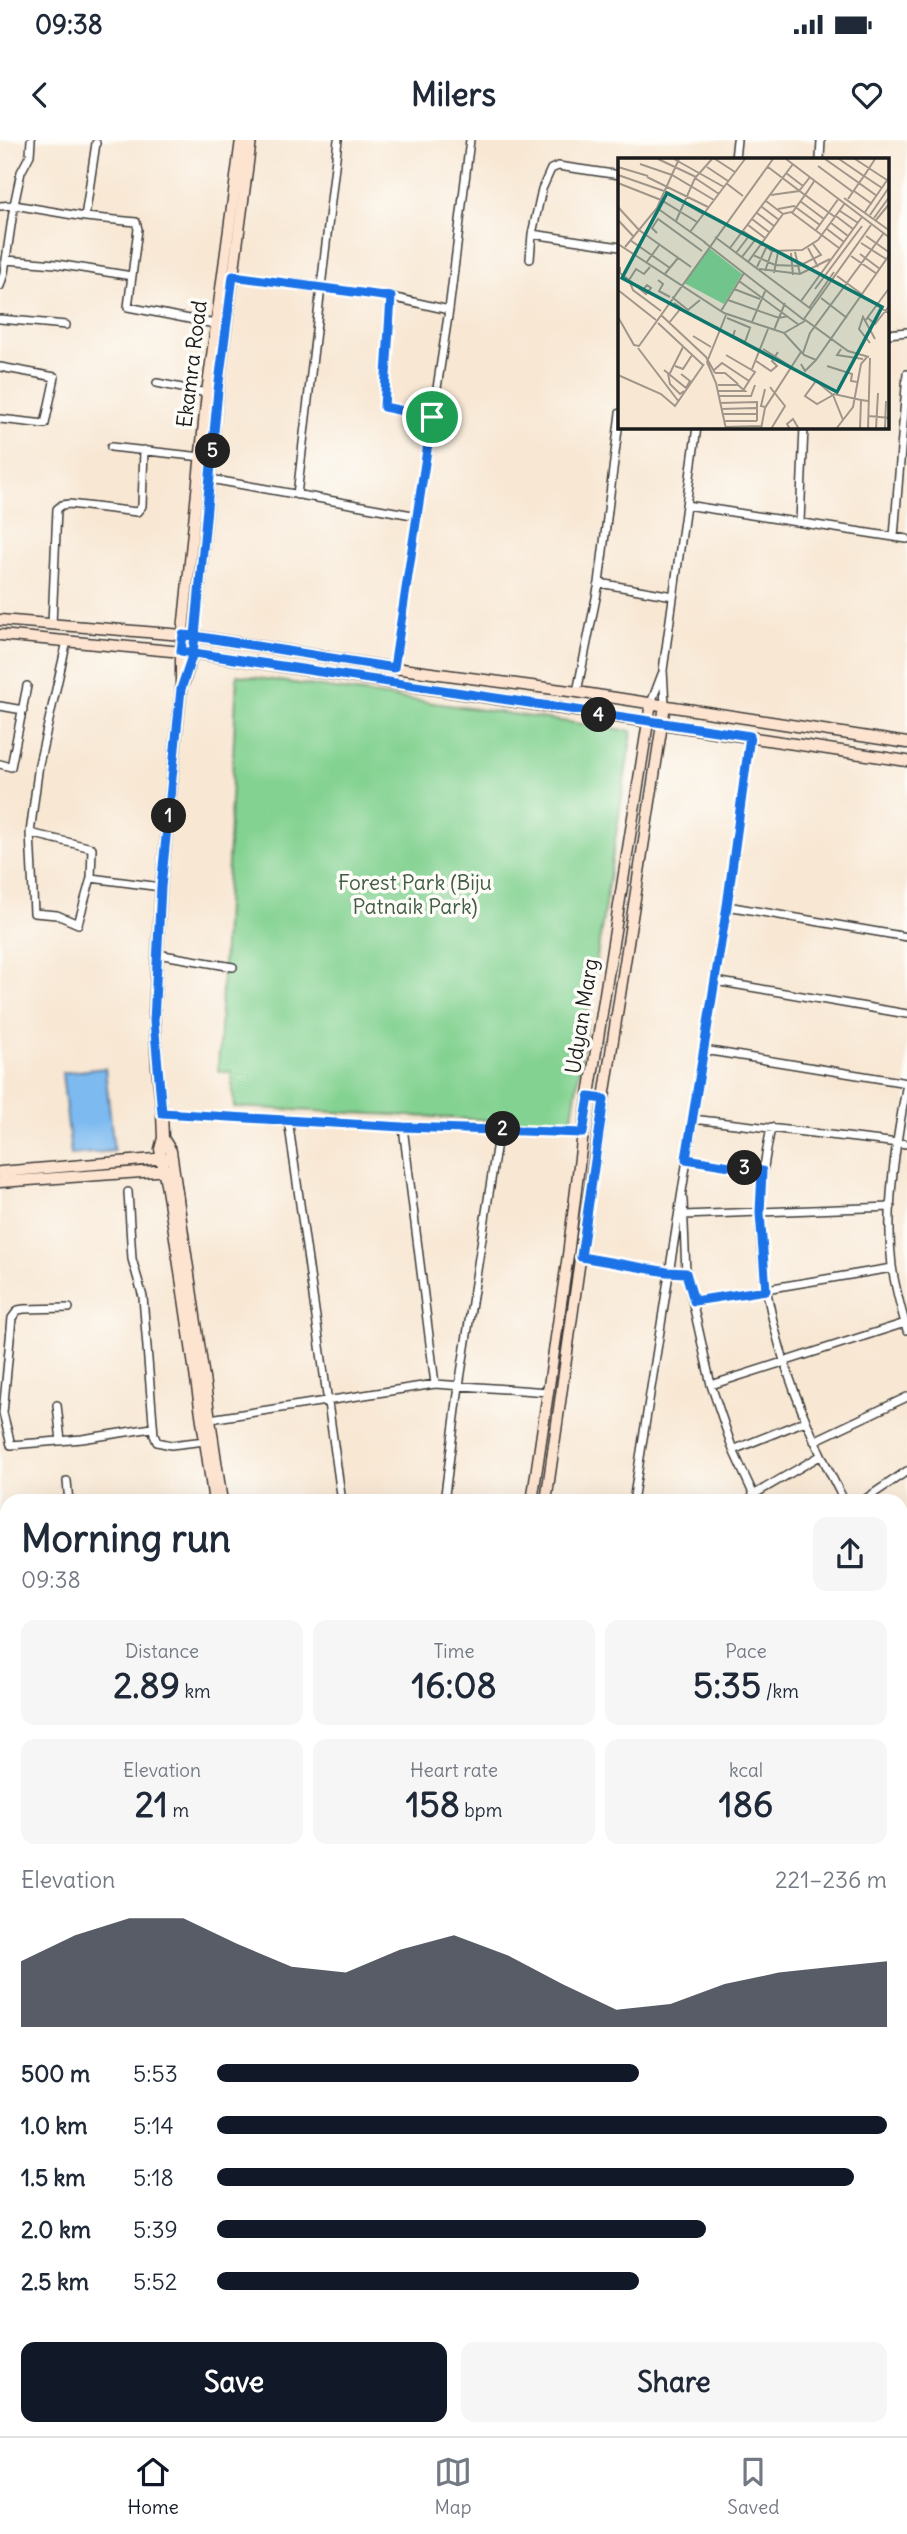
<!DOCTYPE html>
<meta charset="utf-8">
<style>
body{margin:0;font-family:Delius,sans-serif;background:#f6f6f7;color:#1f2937;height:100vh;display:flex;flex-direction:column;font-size:26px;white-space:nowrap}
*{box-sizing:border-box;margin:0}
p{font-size:23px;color:#747a83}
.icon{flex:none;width:38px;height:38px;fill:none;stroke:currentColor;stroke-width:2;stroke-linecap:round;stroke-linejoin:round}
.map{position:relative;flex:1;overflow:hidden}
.side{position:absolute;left:0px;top:1354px;width:908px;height:942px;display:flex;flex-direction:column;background:#fff;border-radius:21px 21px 0 0;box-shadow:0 7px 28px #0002}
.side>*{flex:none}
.pin{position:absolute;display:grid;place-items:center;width:60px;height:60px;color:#fff;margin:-30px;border:4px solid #fff;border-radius:50%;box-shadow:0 2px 7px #0007}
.km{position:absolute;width:35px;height:35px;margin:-18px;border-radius:50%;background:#222;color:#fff;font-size:19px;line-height:35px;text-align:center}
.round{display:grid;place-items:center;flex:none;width:74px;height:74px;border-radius:14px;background:#f6f6f7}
.overview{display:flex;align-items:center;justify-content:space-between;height:119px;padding:0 21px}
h1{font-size:38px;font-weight:700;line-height:52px}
.stats{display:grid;grid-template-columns:repeat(3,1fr);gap:10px;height:119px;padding:7px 21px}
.stats div{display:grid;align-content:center;border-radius:14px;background:#f6f6f7;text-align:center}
.stats b{font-size:35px;font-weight:700}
.stats small{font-size:19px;font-weight:400}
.stats p{font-size:19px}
.chart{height:196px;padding:14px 21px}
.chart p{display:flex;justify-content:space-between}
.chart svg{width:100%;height:126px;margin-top:7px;fill:#111827;opacity:.7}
.action{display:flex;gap:14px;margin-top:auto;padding:14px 21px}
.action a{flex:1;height:80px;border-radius:14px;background:#111827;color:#fff;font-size:28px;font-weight:700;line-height:80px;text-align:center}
.action a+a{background:#f6f6f7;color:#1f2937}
ul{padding:0 21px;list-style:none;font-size:23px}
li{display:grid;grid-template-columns:112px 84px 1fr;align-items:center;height:52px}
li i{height:18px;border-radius:9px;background:#111827}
.status{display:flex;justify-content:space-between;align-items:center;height:49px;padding:0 35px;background:#fff;direction:ltr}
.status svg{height:19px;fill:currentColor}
header{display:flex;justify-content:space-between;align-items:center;height:91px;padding:0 21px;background:#fff;font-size:32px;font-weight:700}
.dock{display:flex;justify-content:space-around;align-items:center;height:98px;border-top:2px solid #e0e1e3;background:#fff;font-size:19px;color:#747a83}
.dock a{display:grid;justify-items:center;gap:4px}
.dock .on{color:#111827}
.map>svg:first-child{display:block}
.green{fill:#83d291;stroke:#507756;stroke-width:2}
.water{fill:#7cbaf0;stroke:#4c6b86;stroke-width:2}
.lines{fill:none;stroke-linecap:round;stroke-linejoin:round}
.street-casing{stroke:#3d3a37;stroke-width:10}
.secondary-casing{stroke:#3d3a37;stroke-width:13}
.street{stroke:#fff;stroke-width:7}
.secondary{stroke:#fde4d1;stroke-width:10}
.rail{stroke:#1c1c1c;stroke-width:2.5;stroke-dasharray:10 5;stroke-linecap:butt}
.route-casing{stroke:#fff;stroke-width:14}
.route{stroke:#1a73e8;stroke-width:9}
.labels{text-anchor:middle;stroke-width:7;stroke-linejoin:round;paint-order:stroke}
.street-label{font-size:21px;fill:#1c1c1c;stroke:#fdfcf7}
.park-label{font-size:21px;fill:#405c45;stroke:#fdfcf7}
.inset-road{fill:none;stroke:#a0968a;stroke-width:2}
.view{fill:#0f766e;fill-opacity:0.15;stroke:#0f766e;stroke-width:3.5}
.inset-edge{fill:none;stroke:#1c1c1c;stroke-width:3.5}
</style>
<div class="status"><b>09:38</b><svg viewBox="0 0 49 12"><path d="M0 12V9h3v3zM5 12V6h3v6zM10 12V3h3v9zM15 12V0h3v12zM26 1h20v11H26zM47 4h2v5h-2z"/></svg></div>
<header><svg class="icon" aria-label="back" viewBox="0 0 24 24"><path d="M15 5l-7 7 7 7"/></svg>Milers<svg class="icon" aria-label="heart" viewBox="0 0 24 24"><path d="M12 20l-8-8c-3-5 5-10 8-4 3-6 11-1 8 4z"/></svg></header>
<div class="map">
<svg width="907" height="2296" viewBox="0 0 907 2296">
<rect width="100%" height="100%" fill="#fdfcf7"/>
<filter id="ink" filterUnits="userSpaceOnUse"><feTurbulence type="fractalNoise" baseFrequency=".0143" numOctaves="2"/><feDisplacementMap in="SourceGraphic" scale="14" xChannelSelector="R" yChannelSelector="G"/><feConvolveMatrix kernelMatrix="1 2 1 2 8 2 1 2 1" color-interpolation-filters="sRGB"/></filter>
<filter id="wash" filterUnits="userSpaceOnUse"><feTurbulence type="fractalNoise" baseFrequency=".00686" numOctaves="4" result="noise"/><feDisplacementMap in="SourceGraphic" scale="28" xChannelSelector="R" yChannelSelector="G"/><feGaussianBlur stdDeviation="1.57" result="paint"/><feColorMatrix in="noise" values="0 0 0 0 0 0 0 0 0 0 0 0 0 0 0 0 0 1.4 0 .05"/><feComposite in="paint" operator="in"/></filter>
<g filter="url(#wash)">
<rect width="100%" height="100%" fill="#f8e7d3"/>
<path class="green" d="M237 535 632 591 571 984 234 967 231 932 218 931Z"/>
<path class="water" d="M105 928 114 1011 71 1015 62 933Z"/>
</g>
<g filter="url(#ink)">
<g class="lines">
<g class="street-casing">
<path id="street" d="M31 0 30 15 21 32 14 65 85 77 136 82 138 89 128 167 215 184
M735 19 737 0
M820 19 821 0
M0 66 14 65 4 133 0 146
M85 77 96 3
M532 94 542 49 551 29 558 26 620 35
M530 119 532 94 620 107
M6 120 56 124 132 136
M233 136 391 157 449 170
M391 157 384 267 432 277
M0 179 66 185
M888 194 907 192
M0 227 55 237 45 284 0 279
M157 243 207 253
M111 307 202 317
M210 339 418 376
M297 355 338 0
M686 365 907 399
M800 382 804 287
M894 397 907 234
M599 443 673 456
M52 484 57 369 62 365 69 364 137 372 142 366 144 310
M67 501 39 624 30 693 92 708 91 738 161 747
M394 528 449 170 470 0
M577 552 599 443 620 273
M651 563 662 534
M665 565 663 530 697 287
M0 566 23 570
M0 624 11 627 27 546
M30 693 34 773 57 775 78 784 91 738
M727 766 907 797
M157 814 233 827
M715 841 907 874
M704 910 907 943
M907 943C896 1003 885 1066 892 1126 895 1148 901 1169 907 1190
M162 973 403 987 583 993
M288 979 342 1362
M692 979 907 1004
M403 987 435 1244
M771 987C766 1015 760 1043 760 1072 759 1173 797 1273 845 1362
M686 1019 763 1031
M128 1052 132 1119 143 1157 154 1295 157 1302 171 1305 205 1301
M683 1060 686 1133 711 1245 733 1310 757 1362
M684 1075 891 1067
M581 1117 667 1132 686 1133
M694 1161 892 1128
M69 1168 24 1169 18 1170 12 1178 3 1273 11 1305 82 1299 152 1288
M711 1245 905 1183
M57 1265 61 1301
M210 1279 435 1244 548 1252
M814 1301 907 1257
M733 1310 805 1281
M67 1341 69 1362
M753 1355 820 1316
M444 1362 459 1246 499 989
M633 1362 727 766 750 596
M861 1362 907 1331
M901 1401 907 1397
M901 1434 907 1439
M901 1479 907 1473
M0 1489 7 1487
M901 1539 907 1544
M0 1618H7
M901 1633 907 1634
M901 1677 907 1678
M901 1728 907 1729
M0 1788 7 1789
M901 1889 907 1890
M0 2075H5L0 2106
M901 2080H907
M0 2145 7 2147
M0 2242H4L7 2231
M901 2254 907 2223
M113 2289 116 2296
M203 2289 206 2296
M362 2289 365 2296
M58 2296 59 2289
M213 2296 233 2289
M569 2296 572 2289
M660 2296 664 2289
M743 2296 744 2289
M815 2296 816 2289
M894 2296V2289"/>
</g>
<g class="secondary-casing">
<path id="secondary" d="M0 480 195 496 394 528 577 552 907 603
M0 495 193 513 907 621
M184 542 193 513 218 250 251 0
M163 998 171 1011 222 1362
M0 1032 167 1018
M0 1042 170 1030
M214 1362 174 1091 160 1009 163 998 162 973 157 926 154 874 161 747 181 551V511L207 253 241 0
M532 1362 568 1115 583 993 651 563
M546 1362 590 1048 665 565
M901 1753 907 1754
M901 1775 907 1776
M406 2289 407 2296"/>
</g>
<use href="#street" class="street"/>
<use href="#secondary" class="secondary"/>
<path class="rail" d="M0 1999 7 2000
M0 2014 7 2015
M0 2029 7 2030
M901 2144H907
M901 2159 907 2160"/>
</g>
</g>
<g class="lines" filter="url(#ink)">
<g class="route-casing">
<path id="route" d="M432 277 394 528 195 496 193 513 181 549 161 747 154 881 162 973 403 987 583 993 589 957 604 959 581 1117 667 1132 686 1133 694 1161 766 1150 760 1073 762 1031 686 1019 727 766 750 596 248 521 181 511 183 495 195 496 218 250 233 136 391 157 384 267 432 277"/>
</g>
<use href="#route" class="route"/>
</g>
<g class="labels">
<g class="street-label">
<text transform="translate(192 224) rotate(-83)" y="7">Ekamra Road</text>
<text transform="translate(582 876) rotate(-81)" y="7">Udyan Marg</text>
</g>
<g class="park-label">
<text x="415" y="750">Forest Park (Biju<tspan x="415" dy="24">Patnaik Park)</tspan></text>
</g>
</g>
<g transform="translate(618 18)">
<rect width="271" height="271" fill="#f8e7d3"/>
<path d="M91 90 124 116 106 146 66 125Z" fill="#83d291"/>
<path class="inset-road" d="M40 1 78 19M56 1 106 29M97 1 117 14M168 1 272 80M207 1 241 25 230 41M221 1 246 18 257 1M237 1 272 24M22 6 54 17 96 42M200 8 235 34M0 9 30 18M89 9 110 23M150 9 187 37 197 22M168 15 185 28M0 17 46 33 85 56M29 19 90 49M77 20 101 36M0 25 43 42 79 64M108 25 125 38M236 33 254 46M153 37 181 33 192 19M259 38 241 25 246 18 264 30M226 40 272 73M148 43 165 56 173 54 221 90M182 43 206 61M0 49 21 72 73 109M144 49 161 62M39 50 88 85M160 51 176 48 202 67M222 53 240 65M247 54 272 18M139 55 156 68M174 55 187 37 217 59M252 57 272 28M218 58 235 71M256 60 272 38M134 61 151 74M0 62 15 78M258 62 272 45M58 63 77 20 94 1M213 65 230 78M130 67 147 80M209 71 226 84M198 72 221 40M125 73 154 93 184 92 200 82 227 45M72 74 127 1M39 75 34 70 40 61 84 93M248 78 272 95M97 79 193 151M12 82 52 110M86 84 186 162M243 85 268 101M0 86 106 155 166 175 187 163M7 89 39 50 61 1M112 90 175 6M190 90 200 109M177 94 182 116M118 95 131 78M173 95 175 117M242 96 262 111M135 97 157 107 181 108 203 97 195 86M233 98 259 116M124 99 137 82M130 104 165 56M28 105 42 86M2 109V115L11 122 18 111 26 116 32 109M139 109 148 90M141 111 182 116 212 101M147 113 154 93M156 115 160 94M46 117 60 100M219 118 245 137M11 122 15 132 43 153M11 122 28 136 33 130 29 127 24 133M40 122 45 126 41 133 52 139M121 123 181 167M116 131 142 141M197 131 244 68M0 132 38 162M54 139 70 152 82 142M203 140 229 160M110 142 161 160 170 158M183 143 244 59M254 144 272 156M191 150 216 114M103 153 126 115M43 157 88 199 97 215M0 159 16 187 21 188 155 1M109 160 133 170M250 160 257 166 272 147M247 163 272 129M134 164 148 131M40 165 85 207M51 165 63 150 56 145M117 172 115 178 127 184 132 170M156 172 167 145M166 175 186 197 198 202 272 96M75 178 93 189M252 185 241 171 245 159 257 181M20 190 61 244M145 191 172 208M223 191 219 197 245 201M185 195 192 175 265 76M108 197 137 214 131 223M251 199 230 193 186 161 253 67M138 203 153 213 159 208 154 203 160 194M183 206 187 213 198 202M57 208 65 211 74 197M209 208 234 216 233 223 239 224M134 211 150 171M46 212 68 230 72 223 63 216M96 212 104 205 131 223 126 231M50 215 52 226 62 236 66 233M97 215H107L120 226M0 217 43 236 57 248 86 206M51 217 65 189M100 227H120L127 233H100M152 229 167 248 153 271M147 231 143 248 147 249M101 238H133L137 227M102 245 139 244V263M103 251 138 250M104 256H139M251 258 272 260M225 262 215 237 198 223 187 238 199 246 208 241 215 237 216 236 243 242M106 263H139M107 269 143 268M108 271 98 225 89 204 108 157M143 271 147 250 183 194M172 271 169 266 175 261 181 271M218 271 235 249 243 206 249 199M242 271 243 242 250 243M250 271 252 200M258 271 260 235M267 271 268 243"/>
<path class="view" d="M49 35 264 149 219 234 4 120Z"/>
<rect width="271" height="271" class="inset-edge"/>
</g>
</svg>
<div class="pin" style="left:432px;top:277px;background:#1e9e55"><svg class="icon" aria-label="arrive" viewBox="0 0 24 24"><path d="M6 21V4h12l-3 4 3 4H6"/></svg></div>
<b class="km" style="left:169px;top:676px">1</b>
<b class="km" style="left:503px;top:989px">2</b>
<b class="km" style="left:745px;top:1028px">3</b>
<b class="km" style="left:599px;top:575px">4</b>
<b class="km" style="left:213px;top:311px">5</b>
<section class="side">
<div class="overview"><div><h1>Morning run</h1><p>09:38</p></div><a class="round"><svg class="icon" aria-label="share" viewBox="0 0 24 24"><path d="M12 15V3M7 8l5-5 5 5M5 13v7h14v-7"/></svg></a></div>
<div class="stats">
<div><p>Distance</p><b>2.89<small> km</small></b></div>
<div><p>Time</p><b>16:08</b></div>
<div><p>Pace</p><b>5:35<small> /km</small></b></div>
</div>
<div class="stats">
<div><p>Elevation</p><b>21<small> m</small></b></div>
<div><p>Heart rate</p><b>158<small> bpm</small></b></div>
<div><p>kcal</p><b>186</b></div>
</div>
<div class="chart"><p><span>Elevation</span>221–236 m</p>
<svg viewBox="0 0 160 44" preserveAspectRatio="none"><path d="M0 44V21L10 12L20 6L30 6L40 15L50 23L60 25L70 17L80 12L90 19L100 29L110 38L120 36L130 29L140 25L150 23L160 21V44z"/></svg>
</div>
<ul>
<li><b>500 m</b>5:53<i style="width:63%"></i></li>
<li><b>1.0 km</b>5:14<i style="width:100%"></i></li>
<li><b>1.5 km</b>5:18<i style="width:95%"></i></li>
<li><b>2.0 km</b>5:39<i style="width:73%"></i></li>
<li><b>2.5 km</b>5:52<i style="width:63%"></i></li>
</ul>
<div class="action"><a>Save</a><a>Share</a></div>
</section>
</div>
<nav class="dock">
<a class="on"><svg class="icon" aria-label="home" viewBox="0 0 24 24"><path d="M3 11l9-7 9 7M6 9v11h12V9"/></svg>Home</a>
<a><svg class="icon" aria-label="map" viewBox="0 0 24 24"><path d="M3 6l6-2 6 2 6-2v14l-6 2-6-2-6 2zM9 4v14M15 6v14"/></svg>Map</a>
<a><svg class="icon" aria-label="saved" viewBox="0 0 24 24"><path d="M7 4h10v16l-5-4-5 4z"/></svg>Saved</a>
</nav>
